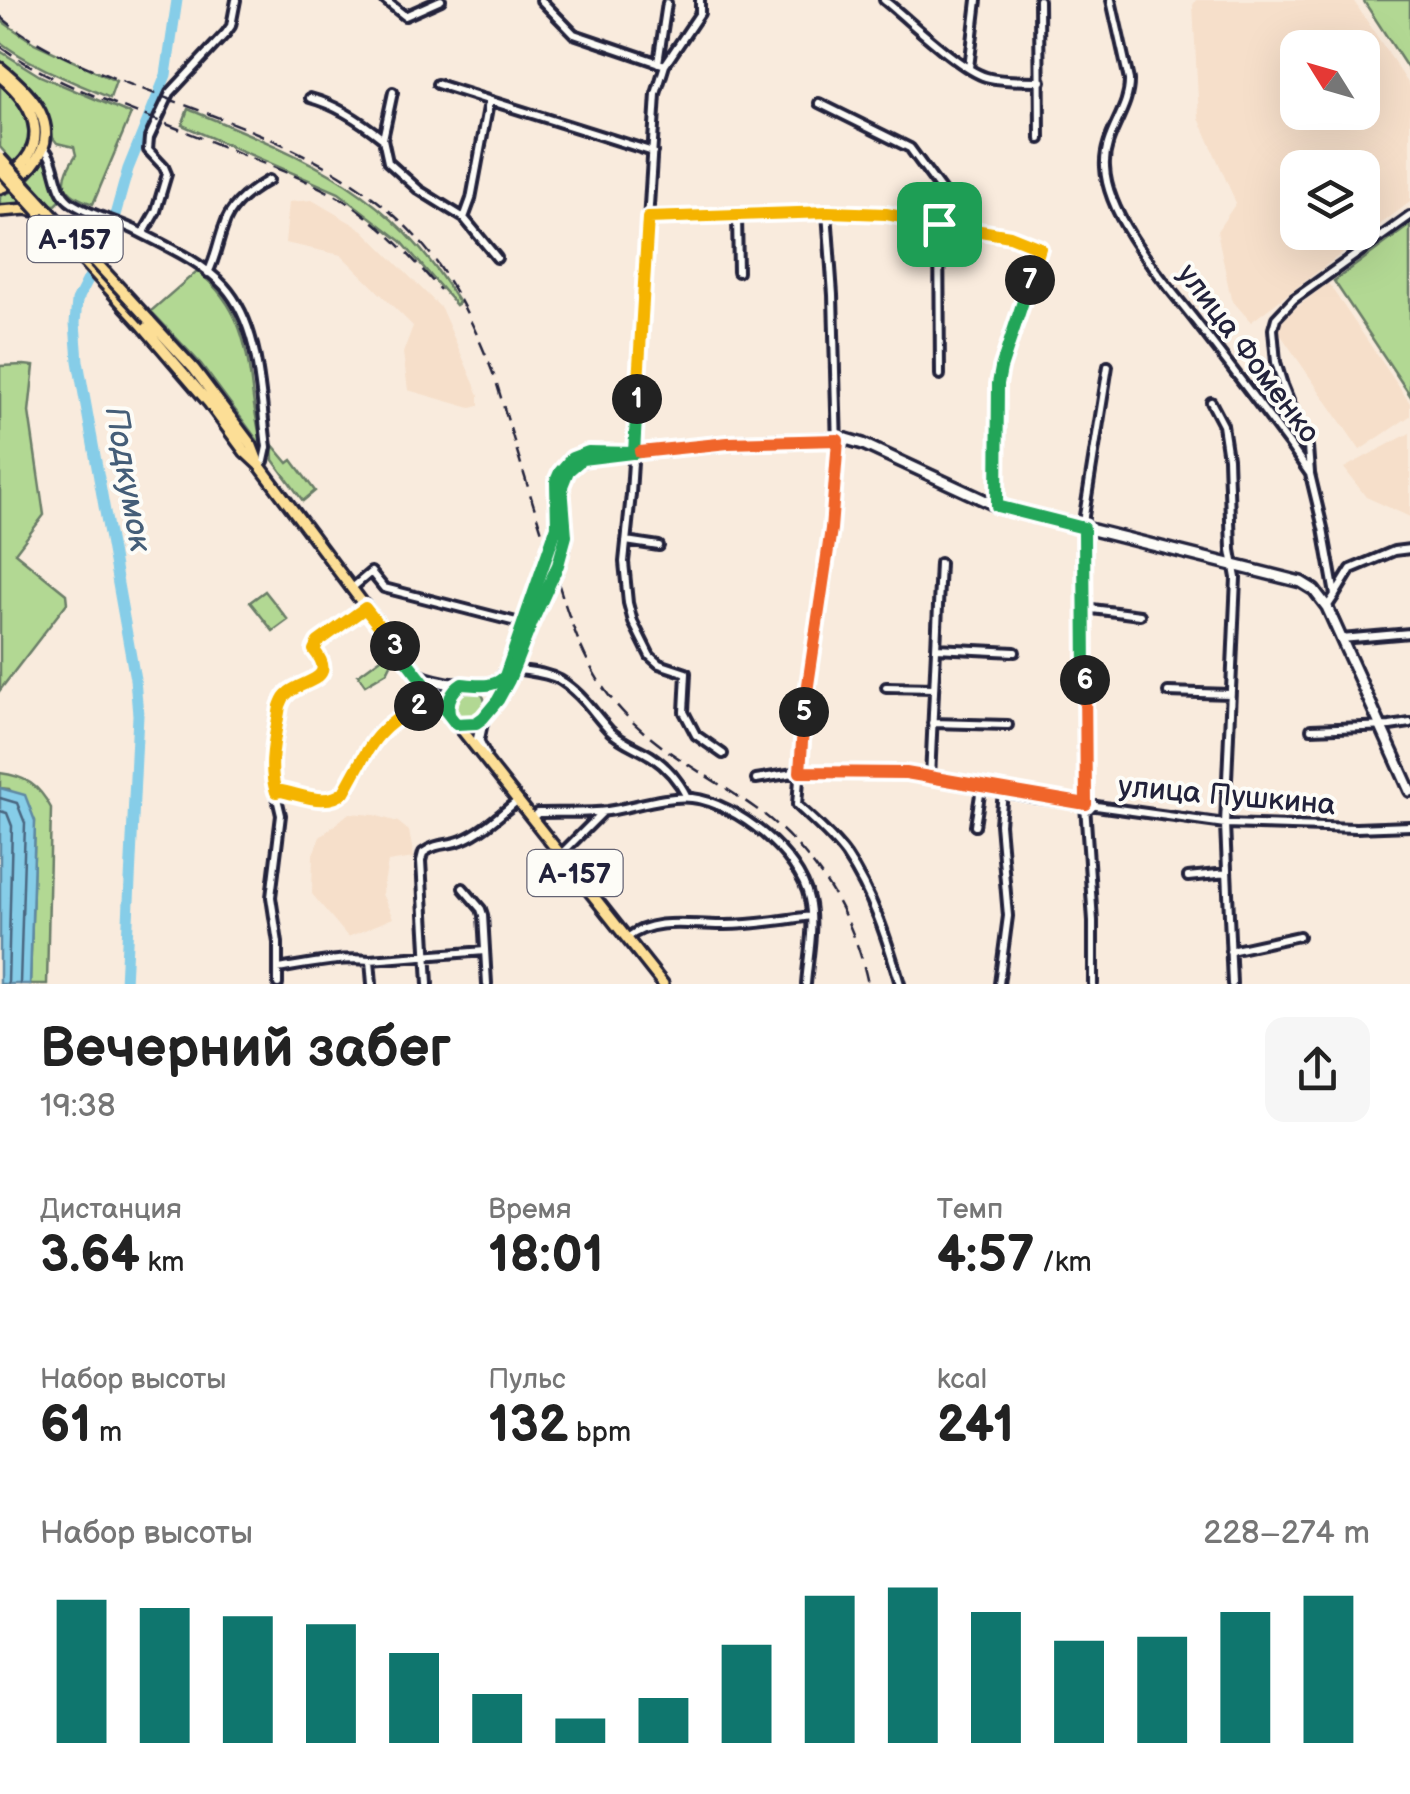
<!DOCTYPE html>
<html lang="ru">
<meta charset="utf-8">
<style>
body{margin:0;font-family:"Balsamiq Sans",sans-serif;background:#f6f6f6;color:#222;height:100vh;display:flex;flex-direction:column;font-size:38px;white-space:nowrap}
*{box-sizing:border-box;margin:0}
p{font-size:32px;color:#767676}
.icon{flex:none;width:55px;height:55px;fill:none;stroke:currentColor;stroke-width:2;stroke-linecap:round;stroke-linejoin:round}
.map{position:relative;height:984px;overflow:hidden}
.details{display:flex;flex-direction:column;background:#fff;flex:1}
.details>*{flex:none}
.needle{width:65px;rotate:307deg}
.fabs{position:absolute;left:1280px;top:30px;display:grid;gap:20px}
.fabs a{display:grid;place-items:center;width:100px;height:100px;border-radius:20px;background:#fff;box-shadow:0 10px 40px #0002;font-size:50px}
.pin{position:absolute;display:grid;place-items:center;width:85px;height:85px;color:#fff;margin:-42px;border-radius:20px;box-shadow:0 5px 15px #0006}
.km{position:absolute;width:50px;height:50px;margin:-25px;border-radius:50%;background:#222;color:#fff;font-size:28px;line-height:50px;text-align:center}
.round{display:grid;place-items:center;flex:none;width:105px;height:105px;border-radius:20px;background:#f6f6f6}
.summary{display:flex;align-items:center;justify-content:space-between;height:170px;padding:0 40px}
h1{font-size:55px;font-weight:600;line-height:75px}
.metrics{display:grid;grid-template-columns:repeat(3,1fr);gap:15px;height:170px;padding:10px 40px}
.metrics div{display:grid;align-content:center}
.metrics b{font-size:50px;font-weight:600}
.metrics small{font-size:28px;font-weight:400}
.metrics p{font-size:28px}
.chart{height:280px;padding:20px 40px}
.chart p{display:flex;justify-content:space-between}
.chart svg{width:100%;height:180px;margin-top:10px;stroke:#0f766e;stroke-width:6}
.map>svg:first-child{display:block}
.built{fill:#f6dfca;fill-rule:evenodd}
.green{fill:#b2d893;stroke:#6a7d67;stroke-width:2.5}
.water{fill:#86cde8;stroke:#5e89a3;stroke-width:2.5}
.lines{fill:none;stroke-linecap:round;stroke-linejoin:round}
.shore{stroke:#4a6680;stroke-width:2.5}
.river{stroke:#86cde8;stroke-width:11}
.street-casing{stroke:#22223b;stroke-width:14}
.secondary-casing{stroke:#22223b;stroke-width:16}
.primary-casing{stroke:#22223b;stroke-width:16}
.street{stroke:#fdfcf7;stroke-width:6}
.secondary{stroke:#fdfcf7;stroke-width:9}
.primary{stroke:#fcde96;stroke-width:9}
.rail{stroke:#22223b;stroke-width:2.5;stroke-dasharray:15 8;stroke-linecap:butt}
.primary-bridge-casing{stroke:#22223b;stroke-width:16;stroke-linecap:butt}
.primary-bridge{stroke:#fcde96;stroke-width:9}
.split-1-casing{stroke:#fff;stroke-width:20}
.split-2-casing{stroke:#fff;stroke-width:20}
.split-3-casing{stroke:#fff;stroke-width:20}
.split-4-casing{stroke:#fff;stroke-width:20}
.split-5-casing{stroke:#fff;stroke-width:20}
.split-6-casing{stroke:#fff;stroke-width:20}
.split-7-casing{stroke:#fff;stroke-width:20}
.split-8-casing{stroke:#fff;stroke-width:20}
.split-1{stroke:#f5b400;stroke-width:12}
.split-2{stroke:#22a559;stroke-width:12}
.split-3{stroke:#f5b400;stroke-width:12}
.split-4{stroke:#22a559;stroke-width:12}
.split-5{stroke:#f0652b;stroke-width:12}
.split-6{stroke:#f0652b;stroke-width:12}
.split-7{stroke:#22a559;stroke-width:12}
.split-8{stroke:#f5b400;stroke-width:12}
.labels{text-anchor:middle;stroke-width:8;stroke-linejoin:round;paint-order:stroke}
.shield{fill:#fdfcf7;stroke:#646373;stroke-width:2.5}
.shield-label{font-size:28px;font-weight:bold;fill:#22223b}
.street-label{font-size:30px;fill:#22223b;stroke:#fdfcf7}
.water-label{font-size:32px;font-style:italic;fill:#455e78;stroke:#fdfcf7}
</style>
<div class="map">
<svg width="1410" height="984" viewBox="0 0 1410 984">
<rect width="100%" height="100%" fill="#f9ebdd"/>
<filter id="ink" filterUnits="userSpaceOnUse"><feTurbulence type="fractalNoise" baseFrequency=".01" numOctaves="2"/><feDisplacementMap in="SourceGraphic" scale="20" xChannelSelector="R" yChannelSelector="G"/><feConvolveMatrix kernelMatrix="1 2 1 2 8 2 1 2 1" color-interpolation-filters="sRGB"/></filter>
<g filter="url(#ink)">
<path class="built" d="M1196 0H1353L1410 86V202L1251 322 1231 299 1217 231 1236 203 1199 118 1193 5ZM1298 48H1362V112H1298ZM1298 168H1362V232H1298Z
M312 200 363 230 441 308 479 395V406L471 408 408 390 403 353 413 326 341 255 285 243 289 202Z
M1328 283 1410 403V416L1360 450 1274 325Z
M1410 433V517L1366 497 1344 468Z
M349 813 374 815 398 822 409 831 414 858 388 862 382 894 393 918 348 937 312 894 313 854 320 837Z"/>
<path class="green" d="M1363 0H1410V72Z
M0 20 34 43 116 81 110 98C72 81 33 67 0 42Z
M0 51 40 76 131 114 93 204C62 194 57 183 76 155L74 147 57 143 53 138 48 119 37 97 0 62Z
M0 84C29 107 43 133 15 164L0 147Z
M188 109C305 157 390 189 459 303L456 305 401 241 339 193 182 125Z
M45 158 61 200 56 205 18 203 0 207V196C21 190 35 177 45 158Z
M1410 225V395L1334 281Z
M197 271C241 305 247 346 253 398 255 414 259 429 261 445L201 364 151 311Z
M24 365 34 366 29 412 44 515 15 553 66 594 67 603 0 690V366Z
M272 444 288 463 292 460 315 491 303 501 273 460Z
M265 591 288 620 273 631 250 602Z
M388 653 393 660 387 672 365 685 358 675Z
M453 704a16 16 0 1 1 32 0a16 16 0 1 1-32 0Z
M0 773C25 776 39 785 51 808L47 984H30L35 821 9 789 0 788Z"/>
<path class="water" d="M0 788 25 795 35 821 30 984H0Z"/>
<g class="lines">
<path class="shore" d="M0 798 17 803 25 823 20 984
M0 811 7 813 12 826 8 984"/>
<path class="river" d="M125 984 138 715 135 679 78 361 75 323 77 301 108 240 128 169 166 75 177 0"/>
<g class="street-casing">
<path id="street" d="M385 0 405 16 441 0
M541 0 574 34 665 65
M700 0V13L665 65 656 94 631 494 624 562 628 603 633 622 650 656 659 664 686 673 684 712 696 735 723 754
M884 0C908 19 959 69 986 77 1002 82 1023 80 1041 81
M1039 0 1040 139
M1111 0 1129 80C1130 111 1103 134 1105 167 1107 219 1166 283 1197 323 1228 363 1259 404 1289 444L1310 474 1323 528 1335 595 1327 607
M658 63 667 3
M969 68 977 0
M437 84 653 152
M310 98C337 105 362 122 383 139L388 162 419 190 464 218 497 258
M819 103 910 148 957 212 962 227
M383 139 393 92
M43 147C58 162 53 188 69 201 87 215 119 221 139 232 168 247 202 262 224 286 261 327 260 396 267 447L264 461 260 466
M827 212 833 295 837 448 831 529 804 714 797 805C814 821 833 837 846 855 873 895 887 939 900 984
M737 215 738 272
M464 218 471 199 489 102
M648 218 827 212 886 213 1010 236 1040 248 1001 368 998 385 997 506
M939 224 940 375
M143 234 156 211 167 174 164 167 148 150 149 138 170 93 226 33 231 26 236 0
M208 273C216 257 218 242 224 226 230 205 251 190 269 180
M1211 402 1223 425 1228 458 1231 550 1236 578 1225 824 1232 984
M1310 473 1308 447 1283 385 1276 362 1273 329 1276 318 1294 299 1410 216
M626 541 659 546
M351 589 371 572 384 588 520 623
M1335 595 1351 569 1394 551 1410 549
M1084 608 1140 615
M1341 639 1410 633
M936 648 1015 652
M514 669C529 672 546 672 560 680 582 693 593 713 610 731 622 743 637 747 651 756 666 766 679 781 687 797
M886 687 934 688
M1168 692 1230 694
M932 723 1008 725
M1311 729 1390 726 1410 723
M930 778 940 563
M756 779 800 772 905 773 1032 797 1225 824 1356 828 1410 826
M277 792 281 791C302 795 327 807 344 792L376 736 398 717 435 697
M532 819 538 813C561 812 585 814 608 811 633 807 667 795 692 798 736 803 800 854 809 899 815 926 808 957 806 984
M975 826 981 788
M560 855 602 813
M1188 877 1227 873
M463 888 481 909 483 915 487 984
M627 938C655 916 692 926 725 925 754 925 783 920 811 916
M1230 951 1299 936
M370 960 372 984
M278 969C308 964 339 957 370 960L485 951
M278 984V943L271 897 281 815 273 781 272 765 280 707C283 699 282 697 289 692 306 680 338 681 314 651L318 642 365 608
M428 984 421 861 423 853C438 842 447 846 462 840 482 832 501 814 517 801
M999 984 1008 916 1000 824 1003 791
M1093 984V921L1085 805 1083 542 1084 516 1108 366"/>
</g>
<g class="secondary-casing">
<path id="secondary" d="M518 641 557 526V481L566 465 577 456
M418 675C438 684 479 690 500 681L508 669
M449 714C447 702 451 691 462 684
M485 755 478 741 483 718 498 700 509 680 532 622 558 565 566 537 562 486C565 470 576 461 592 457L728 443 846 439 863 444 997 506 1301 582 1314 590 1327 607 1410 791"/>
</g>
<g class="primary-casing">
<path id="primary" d="M0 68C31 93 65 127 32 166 23 176 13 184 0 188
M0 76C40 109 53 151 0 180
M0 211 27 209 39 212 143 326 209 403 245 452 260 466 379 625 663 984
M149 320 194 369 252 446 257 459"/>
</g>
<use href="#street" class="street"/>
<use href="#secondary" class="secondary"/>
<use href="#primary" class="primary"/>
<path class="rail" d="M0 16C37 49 96 71 142 89 237 125 344 158 415 236 453 277 476 329 496 381 514 442 533 504 552 564 567 610 580 658 610 697 650 748 703 771 755 808 813 849 854 915 868 984
M0 46C42 77 90 94 138 113 179 129 220 145 260 162 291 174 323 187 351 205 385 228 414 259 440 290"/>
<g class="primary-bridge-casing">
<path id="primary-bridge" d="M0 158 149 320
M0 169 39 212"/>
</g>
<use href="#primary-bridge" class="primary-bridge"/>
</g>
</g>
<g class="lines" filter="url(#ink)">
<g class="split-1-casing">
<path id="split-1" d="M637 399 648 218 828 212 886 214 939 224"/>
</g>
<g class="split-2-casing">
<path id="split-2" d="M419 706 435 697 449 714C447 702 451 691 462 684 478 685 493 689 505 676L557 526 556 481 560 472 572 458 588 452 634 453 637 399"/>
</g>
<g class="split-3-casing">
<path id="split-3" d="M395 646 365 608 318 642 314 650C338 680 306 679 289 692 283 697 283 699 280 706 276 734 267 765 276 792L281 791C302 795 327 807 344 792 368 750 373 729 419 706"/>
</g>
<g class="split-4-casing">
<path id="split-4" d="M395 646 456 724 476 723 483 718 498 700 509 680 532 622 558 565 566 536 562 486 568 471 582 459 640 452"/>
</g>
<g class="split-5-casing">
<path id="split-5" d="M640 452 728 443 838 440 831 529 804 712"/>
</g>
<g class="split-6-casing">
<path id="split-6" d="M804 712 800 772 906 773 1086 804 1085 680"/>
</g>
<g class="split-7-casing">
<path id="split-7" d="M1030 280 1001 368 998 384 997 506 1084 528 1085 680"/>
</g>
<g class="split-8-casing">
<path id="split-8" d="M939 224 1010 236 1040 248 1030 280"/>
</g>
<use href="#split-1" class="split-1"/>
<use href="#split-2" class="split-2"/>
<use href="#split-3" class="split-3"/>
<use href="#split-4" class="split-4"/>
<use href="#split-5" class="split-5"/>
<use href="#split-6" class="split-6"/>
<use href="#split-7" class="split-7"/>
<use href="#split-8" class="split-8"/>
</g>
<g class="labels">
<g class="shield">
<rect x="27.5" y="216" width="95" height="46" rx="8"/>
<rect x="527.5" y="850" width="95" height="46" rx="8"/>
</g>
<g class="shield-label">
<text x="75" y="249">А-157</text>
<text x="575" y="883">А-157</text>
</g>
<g class="street-label">
<text transform="translate(1249 353) rotate(53)" y="10">улица Фоменко</text>
<text transform="translate(1227 795) rotate(5)" y="10">улица Пушкина</text>
</g>
<g class="water-label">
<text transform="translate(129 479) rotate(80)" y="11">Подкумок</text>
</g>
</g>
</svg>
<div class="fabs">
<a><svg class="needle" viewBox="-14 -14 28 28"><path d="M0-13l5 13h-10z" fill="#e53935"/><path d="M0 13l5-13h-10z" fill="#767676"/></svg></a>
<a><svg class="icon" aria-label="layers" viewBox="0 0 24 24"><path d="M12 4l9 5-9 5-9-5zM3 14l9 5 9-5"/></svg></a>
</div>
<div class="pin" style="left:939px;top:224px;background:#1e9e55"><svg class="icon" aria-label="arrive" viewBox="0 0 24 24"><path d="M6 21V4h12l-3 4 3 4H6"/></svg></div>
<b class="km" style="left:637px;top:399px">1</b>
<b class="km" style="left:419px;top:706px">2</b>
<b class="km" style="left:395px;top:646px">3</b>
<b class="km" style="left:804px;top:712px">5</b>
<b class="km" style="left:1085px;top:680px">6</b>
<b class="km" style="left:1030px;top:280px">7</b>
</div>
<section class="details">
<div class="summary"><div><h1>Вечерний забег</h1><p>19:38</p></div><a class="round"><svg class="icon" aria-label="share" viewBox="0 0 24 24"><path d="M12 15V3M7 8l5-5 5 5M5 13v7h14v-7"/></svg></a></div>
<div class="metrics">
<div><p>Дистанция</p><b>3.64<small> km</small></b></div>
<div><p>Время</p><b>18:01</b></div>
<div><p>Темп</p><b>4:57<small> /km</small></b></div>
</div>
<div class="metrics">
<div><p>Набор высоты</p><b>61<small> m</small></b></div>
<div><p>Пульс</p><b>132<small> bpm</small></b></div>
<div><p>kcal</p><b>241</b></div>
</div>
<div class="chart"><p><span>Набор высоты</span>228–274 m</p>
<svg viewBox="0 0 160 44" preserveAspectRatio="none"><path d="M5 44V9M15 44V11M25 44V13M35 44V15M45 44V22M55 44V32M65 44V38M75 44V33M85 44V20M95 44V8M105 44V6M115 44V12M125 44V19M135 44V18M145 44V12M155 44V8"/></svg>
</div>
</section>
